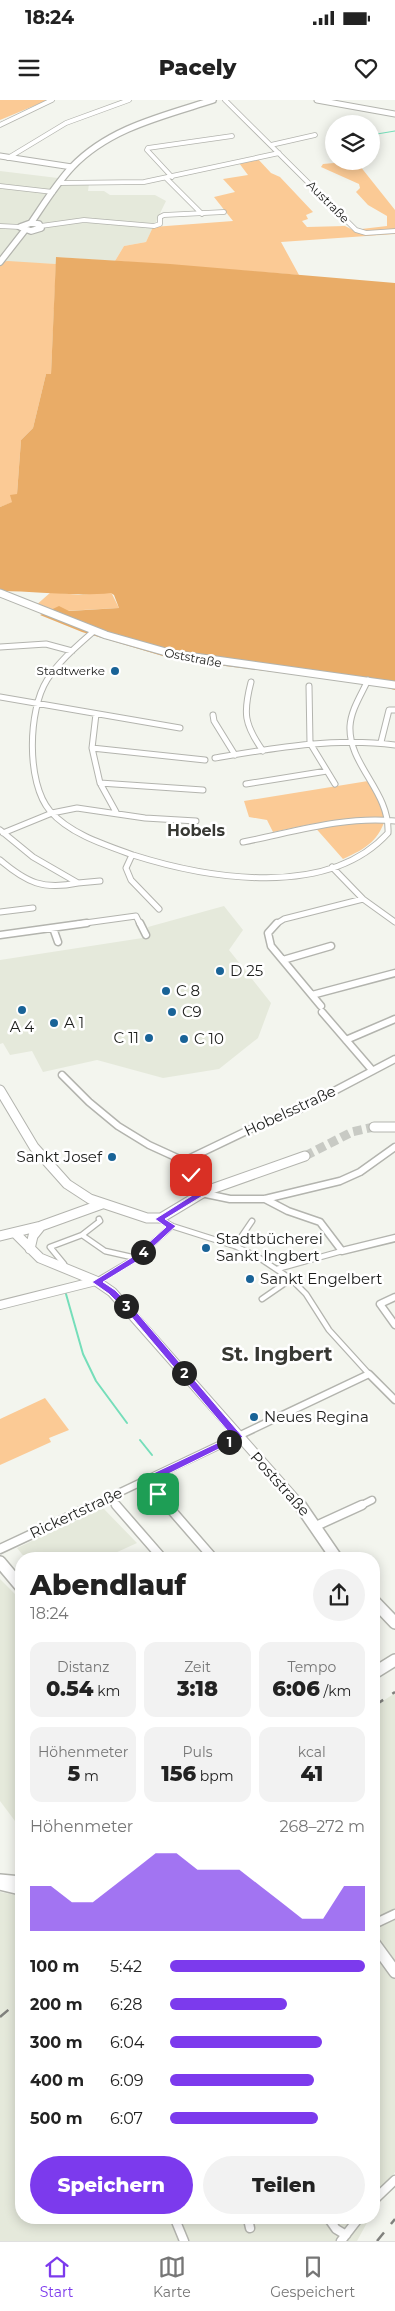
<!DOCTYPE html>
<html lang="de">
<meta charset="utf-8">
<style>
body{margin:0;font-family:Montserrat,sans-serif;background:#f2f2f2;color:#222;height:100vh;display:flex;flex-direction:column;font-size:19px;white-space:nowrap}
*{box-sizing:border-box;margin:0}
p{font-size:16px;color:#767676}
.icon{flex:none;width:28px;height:28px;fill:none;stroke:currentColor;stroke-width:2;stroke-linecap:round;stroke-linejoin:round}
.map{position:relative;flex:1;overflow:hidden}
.side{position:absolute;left:15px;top:1452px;width:365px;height:672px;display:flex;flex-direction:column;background:#fff;border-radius:20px;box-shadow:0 2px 12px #0003}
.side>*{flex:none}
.controls{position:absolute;left:325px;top:15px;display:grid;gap:10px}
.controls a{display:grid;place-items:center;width:55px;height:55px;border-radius:50%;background:#fff;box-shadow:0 2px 12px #0003;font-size:25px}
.pin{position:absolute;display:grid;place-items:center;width:42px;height:42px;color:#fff;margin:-21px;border-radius:10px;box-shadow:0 2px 8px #0006}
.km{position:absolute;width:25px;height:25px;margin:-12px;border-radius:50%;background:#222;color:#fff;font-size:14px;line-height:25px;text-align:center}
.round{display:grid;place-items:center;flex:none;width:52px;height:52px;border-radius:26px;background:#f2f2f2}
.summary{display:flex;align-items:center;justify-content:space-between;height:85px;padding:0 15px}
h1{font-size:28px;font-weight:800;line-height:38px}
.metrics{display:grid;grid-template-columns:repeat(3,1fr);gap:8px;height:85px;padding:5px 15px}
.metrics div{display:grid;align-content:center;border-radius:12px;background:#f2f2f2;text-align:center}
.metrics b{font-size:21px;font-weight:800}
.metrics small{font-size:14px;font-weight:400}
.metrics p{font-size:14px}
.chart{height:140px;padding:10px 15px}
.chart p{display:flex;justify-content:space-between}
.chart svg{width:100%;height:90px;margin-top:5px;fill:#7c3aed;opacity:.7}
.action{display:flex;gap:10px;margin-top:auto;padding:10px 15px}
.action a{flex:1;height:58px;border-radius:30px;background:#7c3aed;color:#fff;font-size:20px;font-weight:800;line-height:58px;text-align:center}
.action a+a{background:#f2f2f2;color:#222}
ul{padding:0 15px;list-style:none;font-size:16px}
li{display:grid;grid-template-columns:80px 60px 1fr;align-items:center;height:38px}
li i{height:12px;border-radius:6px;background:#7c3aed}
.status{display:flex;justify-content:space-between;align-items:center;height:35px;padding:0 25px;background:#fff;direction:ltr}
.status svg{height:14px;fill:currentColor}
header{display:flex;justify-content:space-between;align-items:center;height:65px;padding:0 15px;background:#fff;font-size:22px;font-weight:800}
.menu{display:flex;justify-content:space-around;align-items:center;height:70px;border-top:1px solid #e0e0e0;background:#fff;font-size:14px;color:#767676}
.menu a{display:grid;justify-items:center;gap:2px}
.menu .selected{color:#7c3aed}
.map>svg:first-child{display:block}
.built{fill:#e5e9db}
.green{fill:#fbca95}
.forest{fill:#e9ac67}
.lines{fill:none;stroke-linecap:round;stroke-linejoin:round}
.stream-far1{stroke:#75deba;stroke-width:1}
.stream{stroke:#75deba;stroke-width:2}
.secondary-tunnel{stroke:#c8cac4;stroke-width:9;stroke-dasharray:9 4.5;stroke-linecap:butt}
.pedestrian-casing{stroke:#b3b4ae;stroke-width:7}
.minor-far3-casing{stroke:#b3b4ae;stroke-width:5.5}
.minor-far2-casing{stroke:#b3b4ae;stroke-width:7}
.minor-far1-casing{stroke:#b3b4ae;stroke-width:9}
.minor-casing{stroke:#b3b4ae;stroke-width:11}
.tertiary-far2-casing{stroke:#b3b4ae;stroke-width:7}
.tertiary-far1-casing{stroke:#b3b4ae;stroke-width:10}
.tertiary-casing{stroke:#b3b4ae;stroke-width:12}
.secondary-far3-casing{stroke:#b3b4ae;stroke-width:8}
.secondary-far2-casing{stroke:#b3b4ae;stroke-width:9}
.secondary-far1-casing{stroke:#b3b4ae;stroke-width:11}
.secondary-casing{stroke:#b3b4ae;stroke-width:14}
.pedestrian{stroke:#fff;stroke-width:4.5}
.minor-far3{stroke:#fff;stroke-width:4}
.minor-far2{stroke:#fff;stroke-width:5}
.minor-far1{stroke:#fff;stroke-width:6}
.minor{stroke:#fff;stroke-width:8}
.tertiary-far2{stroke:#fff;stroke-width:5}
.tertiary-far1{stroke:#fff;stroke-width:8}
.tertiary{stroke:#fff;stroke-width:9}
.secondary-far3{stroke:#fff;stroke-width:5.5}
.secondary-far2{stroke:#fff;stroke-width:7}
.secondary-far1{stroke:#fff;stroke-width:9}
.secondary{stroke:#fff;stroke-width:11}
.rail{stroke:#80817d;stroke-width:2.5;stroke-dasharray:11 11;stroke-linecap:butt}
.route{fill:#7c3aed;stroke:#fff}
.poi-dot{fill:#196397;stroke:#fff;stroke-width:2}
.labels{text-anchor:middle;stroke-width:5;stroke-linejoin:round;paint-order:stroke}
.far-street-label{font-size:12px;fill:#1d1e1c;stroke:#fff}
.far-poi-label{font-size:12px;fill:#1d1e1c;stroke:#fff;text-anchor:end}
.poi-label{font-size:15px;fill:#1d1e1c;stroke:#fff;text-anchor:start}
.street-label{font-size:15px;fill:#1d1e1c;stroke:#fff}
.neighbourhood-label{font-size:16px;font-weight:bold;fill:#373833;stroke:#fff}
.district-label{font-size:20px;font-weight:bold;fill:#373833;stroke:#fff}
</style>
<div class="status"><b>18:24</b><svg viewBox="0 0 49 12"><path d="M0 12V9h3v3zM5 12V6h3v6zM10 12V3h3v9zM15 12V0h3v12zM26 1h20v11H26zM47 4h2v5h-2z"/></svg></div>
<header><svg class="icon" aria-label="menu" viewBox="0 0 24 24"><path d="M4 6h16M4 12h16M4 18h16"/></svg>Pacely<svg class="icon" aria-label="heart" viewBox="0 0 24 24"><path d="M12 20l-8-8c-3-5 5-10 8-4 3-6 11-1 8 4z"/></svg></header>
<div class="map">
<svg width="395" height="2141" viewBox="0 0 395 2141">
<rect width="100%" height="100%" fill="#f3f5ee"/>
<path class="built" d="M0 71 66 79 63 83 89 84 88 91H104L110 95H155L166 101 146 142 124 146 115 161 56 157V164L0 162Z
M224 806 243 830 229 850 271 903 258 938 219 969 163 978 97 960 43 972 32 951 10 955 3 943 0 944V860L149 837 148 827Z
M103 1408 137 1443 102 1459H73L71 1457 66 1459H26L17 1448Z
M0 1479 21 1500V1729L0 1701Z
M395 1593V2072L374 2110V1607Z
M0 1792 15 1795 21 1805V2119H369L357 2141H0Z"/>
<path class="green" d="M0 0H48L0 20Z
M257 58 271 73 280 77 313 112 306 115 308 119 302 121 307 127 345 126 353 130 387 126V116L368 105 356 92 360 88 359 84 321 67 323 64 345 62 360 66 395 110V134L281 142 299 175 115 161 124 146 146 142 153 127 233 121 214 97 235 92 223 79 248 75 239 63Z
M8 161 56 164 51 274H46L33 328 21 340 17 394 13 402 0 407V162Z
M51 492 79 495 111 492 119 508 47 512 34 507Z
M368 681 387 714C379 741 367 748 343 759L312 724 273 732 267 720 249 717 244 701Z
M45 1298 69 1330 49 1338 51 1342 0 1365V1319Z"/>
<path class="forest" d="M56 157 170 164 395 183V590L372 584 176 560 82 532 40 515 59 506 69 511 119 508 114 495 111 493C74 497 37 491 0 491V407L12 402 10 395 17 394 21 340 33 328 46 274H51Z"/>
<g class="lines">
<path class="stream-far1" d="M371 35 395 31"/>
<path class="stream" d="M66 1194 83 1254 96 1281 127 1323
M140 1340 152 1355"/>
<path class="secondary-tunnel" d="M305 1056 352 1032 374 1027"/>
<g class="pedestrian-casing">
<path id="pedestrian" d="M160 1119 172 1126 235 1146 258 1157 291 1179 306 1194 329 1230 369 1274
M82 1135 105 1151 136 1158
M235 1146 252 1121
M61 1166 64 1164 50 1147 82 1135 100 1121 99 1119
M277 1169 342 1151
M97 1181 136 1158 172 1126
M262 1199 291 1179"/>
</g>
<g class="minor-far3-casing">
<path id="minor-far3" d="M225 0 356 130 366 133 395 131
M0 25 52 0
M271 45 315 35
M8 58 66 23 129 0
M172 77 147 50 148 48 232 36
M166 78 202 114
M60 83 144 82 279 53
M0 86 53 92
M0 126 20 127
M41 126 84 120 154 126 160 124V117L164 115 224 112"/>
</g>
<g class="minor-far2-casing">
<path id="minor-far2" d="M94 531C77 546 59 561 47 580 28 610 26 683 50 711 70 734 105 745 133 755 209 779 328 799 388 733 390 691 348 665 350 626 351 610 361 595 368 580
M0 547 46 544 72 551
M251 582C243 613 244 624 263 651
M309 586 310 643 335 684
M0 597 180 628
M96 614 92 648 205 660
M213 615 214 621 235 655
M381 642 389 610H395
M92 648 100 683 116 712
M215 658C275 648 334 637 395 645
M100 683 203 690
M246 684 327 671
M0 730 33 757 78 783 100 781
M3 733 52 713 77 708 145 718 196 721
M243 742C294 732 343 716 395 721
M132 755 126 768 131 780 159 809
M0 760C27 783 43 790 78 783
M332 767 363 799 395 822
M0 812 33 808
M78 824 136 816 140 824
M276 824 284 819 363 799"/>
</g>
<g class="minor-far1-casing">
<path id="minor-far1" d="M140 823 146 835
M277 823 268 833 271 846 321 906
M53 828 58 842
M0 835 87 823
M283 860 331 846
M312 895 395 873
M322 912 372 970
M346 940 395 919
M62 975 89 1002 118 1026 149 1045 184 1061 201 1093 230 1099H265L340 1081 360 1072 395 1047
M184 1061 259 1025 300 1009 395 959
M265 1099 288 1111 320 1122 342 1151 395 1138
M395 1197 380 1204 395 1225
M146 1381 168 1406
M110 1398 117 1406
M91 1406 369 1274 395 1300
M360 1406 372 1400"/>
</g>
<g class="minor-casing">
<path id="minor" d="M116 1405 163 1459
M167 1405 214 1459
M316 1426 362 1405
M0 1449 94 1405
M374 1824 395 1814
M374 2100 395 2080
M175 2119 184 2141
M248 2119 250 2128
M329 2119 336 2129 346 2135
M341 2141 358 2119"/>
</g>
<g class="tertiary-far2-casing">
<path id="tertiary-far2" d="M317 0 395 14
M0 56 72 67"/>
</g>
<g class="tertiary-far1-casing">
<path id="tertiary-far1" d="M0 1205 96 1181"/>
</g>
<g class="tertiary-casing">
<path id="tertiary" d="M0 1779 21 1781
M0 1785 20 1790"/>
</g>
<g class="secondary-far3-casing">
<path id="secondary-far3" d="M31 123C44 104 56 84 72 67 109 28 163 16 213 0
M31 123 39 124 41 128 31 131 20 127Z
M0 162 25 130"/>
</g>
<g class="secondary-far2-casing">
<path id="secondary-far2" d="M0 493 106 535 173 554 395 585"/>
</g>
<g class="secondary-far1-casing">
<path id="secondary-far1" d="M0 990 34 1047 67 1084 90 1099 147 1118H161L206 1091 305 1056
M374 1027H395
M15 1133 40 1158 96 1181 112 1192 301 1406
M0 1136 41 1126 102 1104
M30 1149 33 1136 41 1126"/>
</g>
<g class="secondary-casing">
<path id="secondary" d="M300 1405 337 1459
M0 1462 21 1487
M374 1501 395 1523
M374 1573 395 1560
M374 1843 395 1872"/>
</g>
<use href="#pedestrian" class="pedestrian"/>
<use href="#minor-far3" class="minor-far3"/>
<use href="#minor-far2" class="minor-far2"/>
<use href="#minor-far1" class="minor-far1"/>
<use href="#minor" class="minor"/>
<use href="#tertiary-far2" class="tertiary-far2"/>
<use href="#tertiary-far1" class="tertiary-far1"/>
<use href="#tertiary" class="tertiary"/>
<use href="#secondary-far3" class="secondary-far3"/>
<use href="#secondary-far2" class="secondary-far2"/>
<use href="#secondary-far1" class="secondary-far1"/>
<use href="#secondary" class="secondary"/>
<path class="rail" d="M374 1606 395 1592
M0 1917 21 1899
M377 2141 395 2119"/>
</g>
<path class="route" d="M191 1072C197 1075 201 1087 205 1093L204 1095 165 1119 176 1126 139 1160 103 1182 115 1190 134 1209 243 1337 152 1382 162 1394 158 1397 143 1383V1378L232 1336 128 1213 109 1194 92 1182 134 1156 166 1127 155 1119 196 1093 191 1086 187 1075Z"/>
<g class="poi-dot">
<circle cx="115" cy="571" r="5"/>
<circle cx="220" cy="871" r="5"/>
<circle cx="166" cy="891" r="5"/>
<circle cx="22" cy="910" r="5"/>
<circle cx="172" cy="912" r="5"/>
<circle cx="54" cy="923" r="5"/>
<circle cx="149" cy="938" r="5"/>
<circle cx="184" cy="939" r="5"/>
<circle cx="112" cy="1057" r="5"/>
<circle cx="206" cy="1148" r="5"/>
<circle cx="250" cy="1179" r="5"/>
<circle cx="254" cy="1317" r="5"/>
</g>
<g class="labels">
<g class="far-street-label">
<text transform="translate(328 102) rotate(45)" y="4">Austraße</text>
<text transform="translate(193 558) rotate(11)" y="4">Oststraße</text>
</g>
<g class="far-poi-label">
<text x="105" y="575">Stadtwerke</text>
</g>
<g class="poi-label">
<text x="230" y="876">D 25</text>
<text x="176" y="896">C 8</text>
<text x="182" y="917">C9</text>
<text x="64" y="928">A 1</text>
<text x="22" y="932" text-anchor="middle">A 4</text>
<text x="139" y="943" text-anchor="end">C 11</text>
<text x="194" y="944">C 10</text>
<text x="102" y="1062" text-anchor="end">Sankt Josef</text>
<text x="216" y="1144">Stadtbücherei<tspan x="216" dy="17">Sankt Ingbert</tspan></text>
<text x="260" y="1184">Sankt Engelbert</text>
<text x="264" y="1322">Neues Regina</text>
</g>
<g class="street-label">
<text transform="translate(290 1011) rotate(-25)" y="5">Hobelsstraße</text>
<text transform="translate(280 1384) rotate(48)" y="5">Poststraße</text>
<text transform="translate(76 1413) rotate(-25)" y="5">Rickertstraße</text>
</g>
<g class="neighbourhood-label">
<text x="196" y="736">Hobels</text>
</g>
<g class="district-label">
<text x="277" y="1261">St. Ingbert</text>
</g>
</g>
</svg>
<div class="controls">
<a><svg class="icon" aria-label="layers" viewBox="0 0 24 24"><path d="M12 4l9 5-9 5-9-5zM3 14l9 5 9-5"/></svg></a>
</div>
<div class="pin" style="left:158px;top:1394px;background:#1e9e55"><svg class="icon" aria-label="arrive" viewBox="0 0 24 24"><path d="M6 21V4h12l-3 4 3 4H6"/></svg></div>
<div class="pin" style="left:191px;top:1075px;background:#d93025"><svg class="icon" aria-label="check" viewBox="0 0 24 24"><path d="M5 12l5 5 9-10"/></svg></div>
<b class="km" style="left:229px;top:1342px">1</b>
<b class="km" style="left:184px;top:1273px">2</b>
<b class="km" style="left:126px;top:1206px">3</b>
<b class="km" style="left:143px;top:1152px">4</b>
<section class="side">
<div class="summary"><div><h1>Abendlauf</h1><p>18:24</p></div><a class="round"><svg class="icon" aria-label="share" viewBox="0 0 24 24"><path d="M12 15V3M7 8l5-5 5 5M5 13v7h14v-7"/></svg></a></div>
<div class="metrics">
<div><p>Distanz</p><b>0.54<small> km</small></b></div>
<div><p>Zeit</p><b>3:18</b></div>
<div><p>Tempo</p><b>6:06<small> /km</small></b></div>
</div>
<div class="metrics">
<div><p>Höhenmeter</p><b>5<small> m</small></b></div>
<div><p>Puls</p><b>156<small> bpm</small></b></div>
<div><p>kcal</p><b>41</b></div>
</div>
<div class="chart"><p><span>Höhenmeter</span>268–272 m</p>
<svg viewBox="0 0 160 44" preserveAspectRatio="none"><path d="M0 44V22L10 22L20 30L30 30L40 22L50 14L60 6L70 6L80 14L90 14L100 14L110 22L120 30L130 38L140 38L150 22L160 22V44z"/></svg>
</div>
<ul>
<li><b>100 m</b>5:42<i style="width:100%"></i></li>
<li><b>200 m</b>6:28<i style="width:60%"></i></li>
<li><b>300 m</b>6:04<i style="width:78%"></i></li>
<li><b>400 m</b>6:09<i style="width:74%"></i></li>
<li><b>500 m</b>6:07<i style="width:76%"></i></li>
</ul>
<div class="action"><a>Speichern</a><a>Teilen</a></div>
</section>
</div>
<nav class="menu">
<a class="selected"><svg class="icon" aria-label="home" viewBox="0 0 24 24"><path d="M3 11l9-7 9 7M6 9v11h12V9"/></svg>Start</a>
<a><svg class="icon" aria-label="map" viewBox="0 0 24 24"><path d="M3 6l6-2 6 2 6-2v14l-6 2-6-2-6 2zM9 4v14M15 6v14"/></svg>Karte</a>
<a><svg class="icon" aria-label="saved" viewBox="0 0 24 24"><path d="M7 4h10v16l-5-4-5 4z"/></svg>Gespeichert</a>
</nav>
